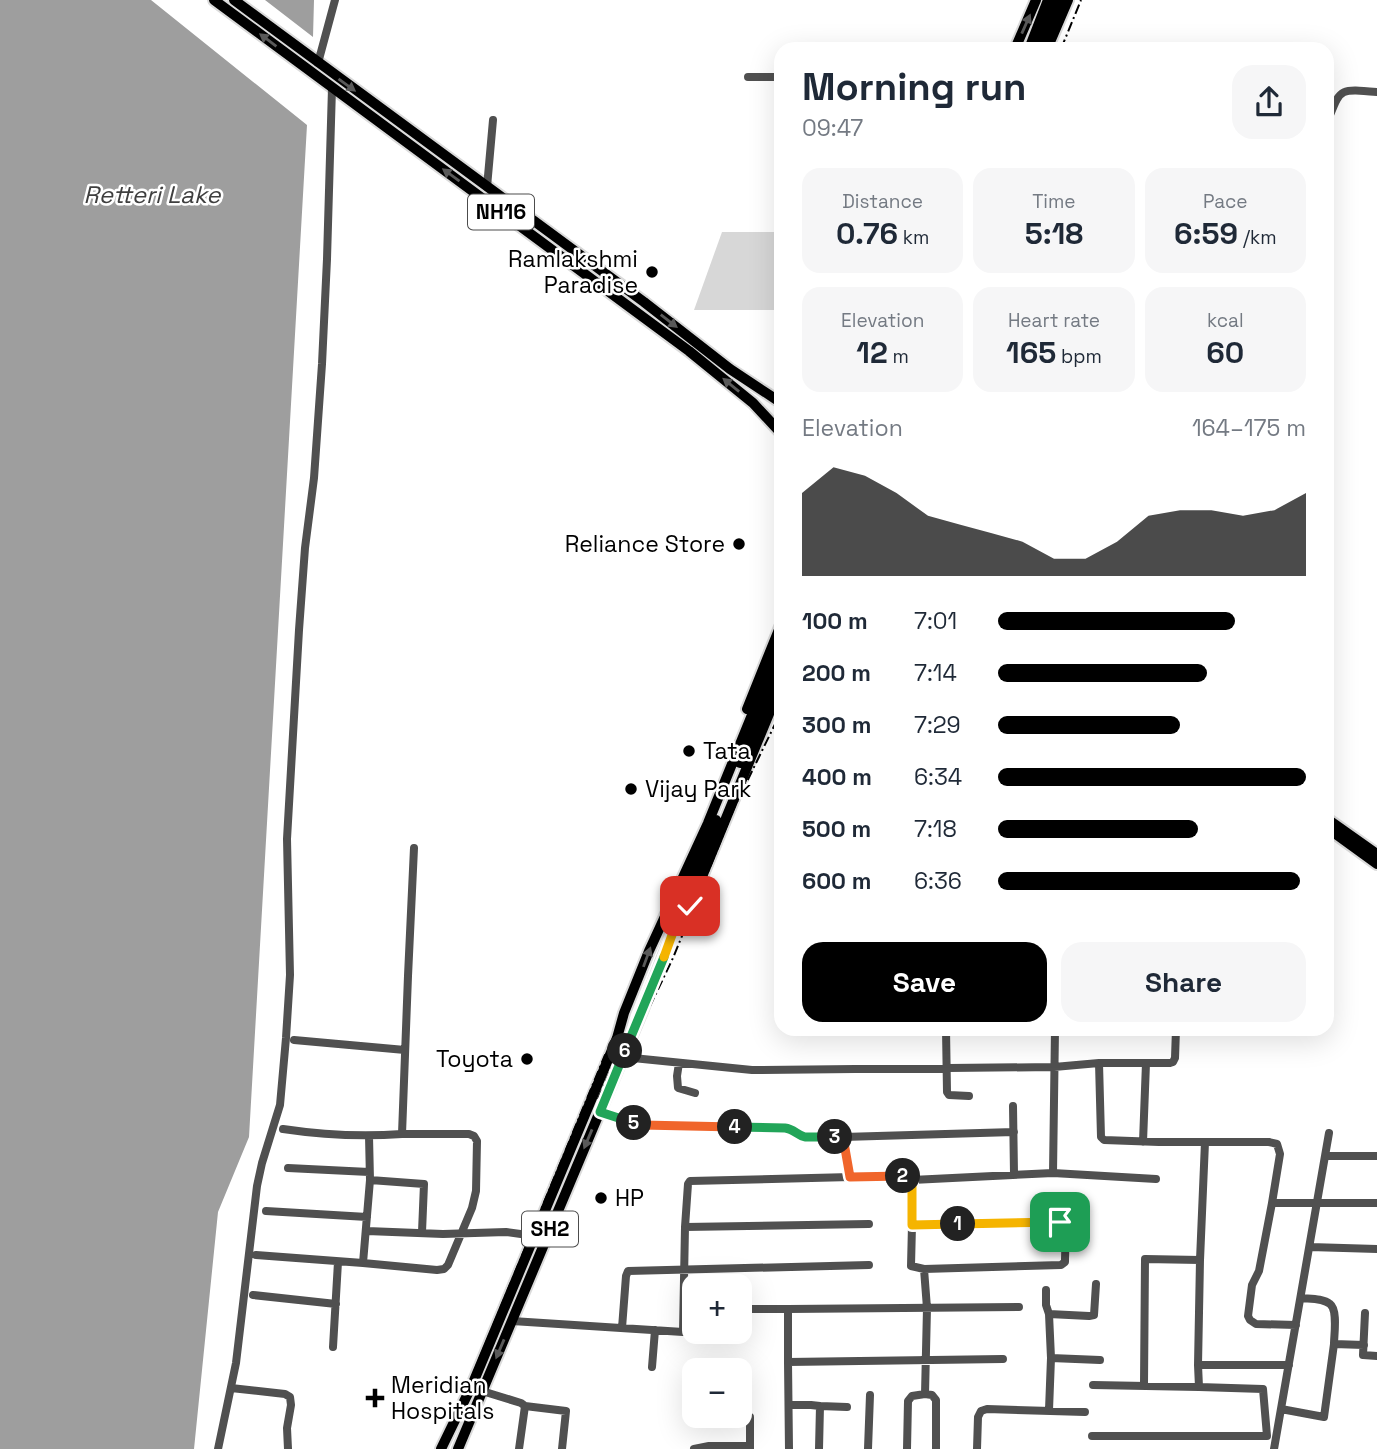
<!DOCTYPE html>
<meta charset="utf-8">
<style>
body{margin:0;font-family:"Space Grotesk",sans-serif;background:#f6f6f7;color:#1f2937;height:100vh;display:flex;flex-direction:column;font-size:26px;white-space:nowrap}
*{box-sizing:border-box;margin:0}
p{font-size:23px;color:#747a83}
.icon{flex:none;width:38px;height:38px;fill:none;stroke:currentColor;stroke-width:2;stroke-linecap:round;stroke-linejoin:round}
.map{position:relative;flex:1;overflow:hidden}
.sheet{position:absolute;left:774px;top:42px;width:560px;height:994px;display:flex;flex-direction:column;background:#fff;border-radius:21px;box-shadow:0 7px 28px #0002}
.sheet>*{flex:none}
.fabs{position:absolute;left:682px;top:1274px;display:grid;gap:14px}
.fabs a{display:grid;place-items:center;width:70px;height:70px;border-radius:14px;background:#fff;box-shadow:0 7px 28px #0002;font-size:35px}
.pin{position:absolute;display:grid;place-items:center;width:60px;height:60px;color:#fff;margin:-30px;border-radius:14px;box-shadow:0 4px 10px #0006}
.km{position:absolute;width:35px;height:35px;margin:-18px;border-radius:50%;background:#222;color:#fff;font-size:19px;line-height:35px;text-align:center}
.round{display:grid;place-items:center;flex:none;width:74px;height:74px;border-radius:21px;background:#f6f6f7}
.overview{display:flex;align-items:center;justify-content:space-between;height:119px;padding:0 28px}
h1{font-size:38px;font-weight:600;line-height:52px}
.figures{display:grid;grid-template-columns:repeat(3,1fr);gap:10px;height:119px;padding:7px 28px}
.figures div{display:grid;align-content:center;border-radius:18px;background:#f6f6f7;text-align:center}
.figures b{font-size:30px;font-weight:600}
.figures small{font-size:19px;font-weight:400}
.figures p{font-size:19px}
.chart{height:196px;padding:14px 28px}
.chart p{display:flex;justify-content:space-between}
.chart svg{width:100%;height:126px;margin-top:7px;fill:#000;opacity:.7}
.action{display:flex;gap:14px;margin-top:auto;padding:14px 28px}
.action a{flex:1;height:80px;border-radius:21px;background:#000;color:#fff;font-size:28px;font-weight:600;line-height:80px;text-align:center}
.action a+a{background:#f6f6f7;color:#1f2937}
ul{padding:0 28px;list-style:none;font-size:23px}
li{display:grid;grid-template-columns:112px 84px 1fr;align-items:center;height:52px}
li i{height:18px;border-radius:9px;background:#000}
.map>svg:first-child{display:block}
.green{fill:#d7d7d7}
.water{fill:#9e9e9e}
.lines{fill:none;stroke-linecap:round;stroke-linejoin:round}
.major-casing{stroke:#dbdbdb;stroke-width:14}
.minor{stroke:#505050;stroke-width:8}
.major{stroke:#000;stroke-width:10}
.rail{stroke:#000;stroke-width:2;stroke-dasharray:10 3.5 2 3.5;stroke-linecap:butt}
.oneway{fill:#595959}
.split-1-casing{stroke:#fff;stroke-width:14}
.split-2-casing{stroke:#fff;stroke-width:14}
.split-3-casing{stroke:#fff;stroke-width:14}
.split-4-casing{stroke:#fff;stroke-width:14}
.split-5-casing{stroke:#fff;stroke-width:14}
.split-6-casing{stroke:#fff;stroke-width:14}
.split-7-casing{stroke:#fff;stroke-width:14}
.split-8-casing{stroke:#fff;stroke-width:14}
.split-1{stroke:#f5b400;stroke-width:9}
.split-2{stroke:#f5b400;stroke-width:9}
.split-3{stroke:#f0652b;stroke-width:9}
.split-4{stroke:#22a559;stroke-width:9}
.split-5{stroke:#f0652b;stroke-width:9}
.split-6{stroke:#22a559;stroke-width:9}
.split-7{stroke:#22a559;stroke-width:9}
.split-8{stroke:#f5b400;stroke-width:9}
.poi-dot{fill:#000;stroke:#fff;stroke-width:2.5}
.labels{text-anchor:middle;stroke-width:5;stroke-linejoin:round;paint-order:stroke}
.shield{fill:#fff;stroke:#4c4c4c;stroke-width:2}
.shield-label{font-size:21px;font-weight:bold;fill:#000}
.poi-label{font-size:23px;fill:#000;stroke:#fff;text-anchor:start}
.water-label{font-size:24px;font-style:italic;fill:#3f3f3f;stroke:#fff}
</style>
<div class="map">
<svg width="1377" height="1449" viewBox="0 0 1377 1449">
<rect width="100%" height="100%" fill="#fff"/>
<path class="green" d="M722 232H780V310H694Z"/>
<path class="water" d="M0 0H151L307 125 249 1137 218 1212 194 1449H0Z
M265 0H314L313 37Z"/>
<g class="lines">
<g class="major-casing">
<path id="major" d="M214 0 689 351 753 403 780 432
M234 0 644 302 730 369 780 402
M1015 49 1036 0
M1029 49 1048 0
M1037 49 1058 0
M1047 49 1068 0
M747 709 780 627
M740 763 780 668
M1326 818 1377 854
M1326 827 1377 864
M701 879 780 687
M441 1449 473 1383 617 1038 624 1013 649 951 708 823 780 646
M458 1449 643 1009 716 820"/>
</g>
<path class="minor" d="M318 63 335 0
M748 77H780
M1326 125C1341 89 1336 88 1377 92
M487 187 493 120
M946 1029 947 1092 949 1095 969 1096
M294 1040 405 1050
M623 1057 752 1070 1054 1067 1099 1063H1170L1173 1062 1175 1058 1176 1029
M679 1063 677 1076 678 1088 695 1093
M1099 1063 1101 1137 1104 1140 1159 1142H1269L1277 1144 1280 1154 1272 1203H1377
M1013 1106 1014 1174
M600 1112 630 1123 642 1125 708 1127H785C794 1129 797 1135 805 1137H843L851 1177 907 1176 910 1178 912 1183V1225
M283 1129C323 1135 362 1137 402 1134L408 976 414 848
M843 1137 1014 1132
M1143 1142 1146 1063
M1325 1156H1377
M288 1168 369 1172
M1053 1173 1055 1029
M370 1180 424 1184 422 1232
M912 1180 1053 1173 1156 1179
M1272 1203 1259 1271 1252 1285 1248 1316 1250 1320 1256 1324 1296 1325
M266 1211 367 1217
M1060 1222 1066 1225 1065 1259V1262L1061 1265 924 1269 911 1266 912 1225Z
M685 1227 869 1224
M367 1231 443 1234 506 1232 535 1236
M1310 1247 1377 1249
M256 1255 363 1263 370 1180 369 1136
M363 1263 437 1270 444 1269 448 1265 472 1208 476 1191 477 1141 474 1136 469 1134H402
M924 1269 927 1308 925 1394 932 1395 936 1400V1449
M1046 1290V1305L1049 1314
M253 1295 336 1304
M1301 1298C1309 1299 1323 1298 1330 1304 1338 1310 1334 1335 1334 1344
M740 1309H788
M1365 1313 1363 1355 1377 1356
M512 1321 683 1332 685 1227 688 1184 690 1181 851 1177
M622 1328 626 1276 628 1271 869 1265
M333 1347 338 1262
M1051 1358 1100 1360
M788 1362V1309L1019 1307
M1198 1365 1200 1260 1205 1142
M652 1367 655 1330
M1144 1385 1145 1259 1200 1260
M1199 1387 1198 1365H1289
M231 1388 285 1394 290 1397 291 1405 287 1428 288 1449
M482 1391 521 1403 525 1406
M790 1405H811L820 1406 819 1449
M820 1406 847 1407
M1281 1409 1324 1417 1334 1344 1364 1345
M1049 1410 1051 1358 1049 1314 1089 1316 1094 1315 1096 1284
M750 1417V1449
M1092 1436H1267L1263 1389 1199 1387 1093 1385
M218 1449 236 1363 257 1186 262 1163 280 1105 286 1038 290 975 287 839 299 630 305 548 314 478 322 364 327 259 332 88
M519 1449 525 1406 566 1411 562 1449
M694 1449 709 1446H750
M789 1449 788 1362 1003 1359
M868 1449 870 1395
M907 1449 908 1401 912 1396 925 1394
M977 1449 978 1417 981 1411 987 1409 1085 1412
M1274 1449 1329 1133"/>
<use href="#major" class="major"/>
<path class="rail" d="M1061 49 1081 0
M598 1099 618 1053 625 1047
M442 1449 605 1055 639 1029 673 958 734 808 780 714"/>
</g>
<defs><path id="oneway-solid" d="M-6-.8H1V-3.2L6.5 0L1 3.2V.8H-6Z" transform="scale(1.75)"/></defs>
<g class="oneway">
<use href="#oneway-solid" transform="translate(1026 24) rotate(-66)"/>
<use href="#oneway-solid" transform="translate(268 40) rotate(-143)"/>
<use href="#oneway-solid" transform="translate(347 85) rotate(36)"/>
<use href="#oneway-solid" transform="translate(451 175) rotate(-144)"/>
<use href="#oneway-solid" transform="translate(669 321) rotate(38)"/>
<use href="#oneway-solid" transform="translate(731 385) rotate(-141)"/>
<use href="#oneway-solid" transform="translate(647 957) rotate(-70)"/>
<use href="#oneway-solid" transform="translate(588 1139) rotate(113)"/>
<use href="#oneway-solid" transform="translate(500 1349) rotate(113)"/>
</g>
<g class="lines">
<g class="split-1-casing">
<path id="split-1" d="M958 1224 1060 1222"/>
</g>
<g class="split-2-casing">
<path id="split-2" d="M903 1176H907L912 1180V1225L958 1224"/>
</g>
<g class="split-3-casing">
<path id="split-3" d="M835 1137H843L850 1177 903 1176"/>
</g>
<g class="split-4-casing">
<path id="split-4" d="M735 1127 785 1128C794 1129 797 1135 805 1137H835"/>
</g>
<g class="split-5-casing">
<path id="split-5" d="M634 1123 642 1125 735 1127"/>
</g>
<g class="split-6-casing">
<path id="split-6" d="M625 1051 600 1112 634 1123"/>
</g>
<g class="split-7-casing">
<path id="split-7" d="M625 1051 664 957"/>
</g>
<g class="split-8-casing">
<path id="split-8" d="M664 957 680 913 690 906"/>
</g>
<use href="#split-1" class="split-1"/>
<use href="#split-2" class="split-2"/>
<use href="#split-3" class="split-3"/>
<use href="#split-4" class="split-4"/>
<use href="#split-5" class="split-5"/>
<use href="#split-6" class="split-6"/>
<use href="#split-7" class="split-7"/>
<use href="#split-8" class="split-8"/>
</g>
<g class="poi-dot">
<circle cx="652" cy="272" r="7"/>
<circle cx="739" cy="544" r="7"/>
<circle cx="689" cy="751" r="7"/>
<circle cx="631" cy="789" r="7"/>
<circle cx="527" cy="1059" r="7"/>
<circle cx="601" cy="1198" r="7"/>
<path d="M371.5 1387.5h7v7h7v7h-7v7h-7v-7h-7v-7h7z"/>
</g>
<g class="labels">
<g class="shield">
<rect x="468" y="194.5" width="66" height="35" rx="5"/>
<rect x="522" y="1211.5" width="56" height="35" rx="5"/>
</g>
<g class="shield-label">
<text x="501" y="219">NH16</text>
<text x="550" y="1236">SH2</text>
</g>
<g class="poi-label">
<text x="638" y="267" text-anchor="end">Ramlakshmi<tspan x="638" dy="26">Paradise</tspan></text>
<text x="725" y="552" text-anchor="end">Reliance Store</text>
<text x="703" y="759">Tata</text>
<text x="645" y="797">Vijay Park</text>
<text x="513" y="1067" text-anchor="end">Toyota</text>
<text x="615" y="1206">HP</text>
<text x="391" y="1393">Meridian<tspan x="391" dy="26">Hospitals</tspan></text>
</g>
<g class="water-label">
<text x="152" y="203">Retteri Lake</text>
</g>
</g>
</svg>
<div class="fabs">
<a>+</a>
<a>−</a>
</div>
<div class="pin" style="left:1060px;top:1222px;background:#1e9e55"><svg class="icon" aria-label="arrive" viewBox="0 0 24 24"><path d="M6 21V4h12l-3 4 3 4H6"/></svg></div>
<div class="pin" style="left:690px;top:906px;background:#d93025"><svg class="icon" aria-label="check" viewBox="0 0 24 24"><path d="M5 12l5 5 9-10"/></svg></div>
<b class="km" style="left:958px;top:1224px">1</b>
<b class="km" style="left:903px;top:1176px">2</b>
<b class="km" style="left:835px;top:1137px">3</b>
<b class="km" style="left:735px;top:1127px">4</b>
<b class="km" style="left:634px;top:1123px">5</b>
<b class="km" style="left:625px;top:1051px">6</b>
<section class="sheet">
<div class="overview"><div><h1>Morning run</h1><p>09:47</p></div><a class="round"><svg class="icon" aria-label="share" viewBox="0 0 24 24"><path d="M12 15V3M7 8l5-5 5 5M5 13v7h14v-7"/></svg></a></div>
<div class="figures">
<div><p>Distance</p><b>0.76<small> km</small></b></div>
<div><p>Time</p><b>5:18</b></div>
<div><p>Pace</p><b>6:59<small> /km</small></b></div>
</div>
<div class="figures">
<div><p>Elevation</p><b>12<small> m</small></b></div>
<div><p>Heart rate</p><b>165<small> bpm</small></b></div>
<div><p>kcal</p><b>60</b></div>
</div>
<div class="chart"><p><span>Elevation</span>164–175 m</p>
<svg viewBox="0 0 160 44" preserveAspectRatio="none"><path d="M0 44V15L10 6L20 9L30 15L40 23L50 26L60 29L70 32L80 38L90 38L100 32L110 23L120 21L130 21L140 23L150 21L160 15V44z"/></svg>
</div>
<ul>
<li><b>100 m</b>7:01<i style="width:77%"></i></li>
<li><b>200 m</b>7:14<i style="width:68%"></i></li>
<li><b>300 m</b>7:29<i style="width:59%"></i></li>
<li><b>400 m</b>6:34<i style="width:100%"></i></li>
<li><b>500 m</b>7:18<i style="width:65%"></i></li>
<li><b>600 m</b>6:36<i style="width:98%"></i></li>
</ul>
<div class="action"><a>Save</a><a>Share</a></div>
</section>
</div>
